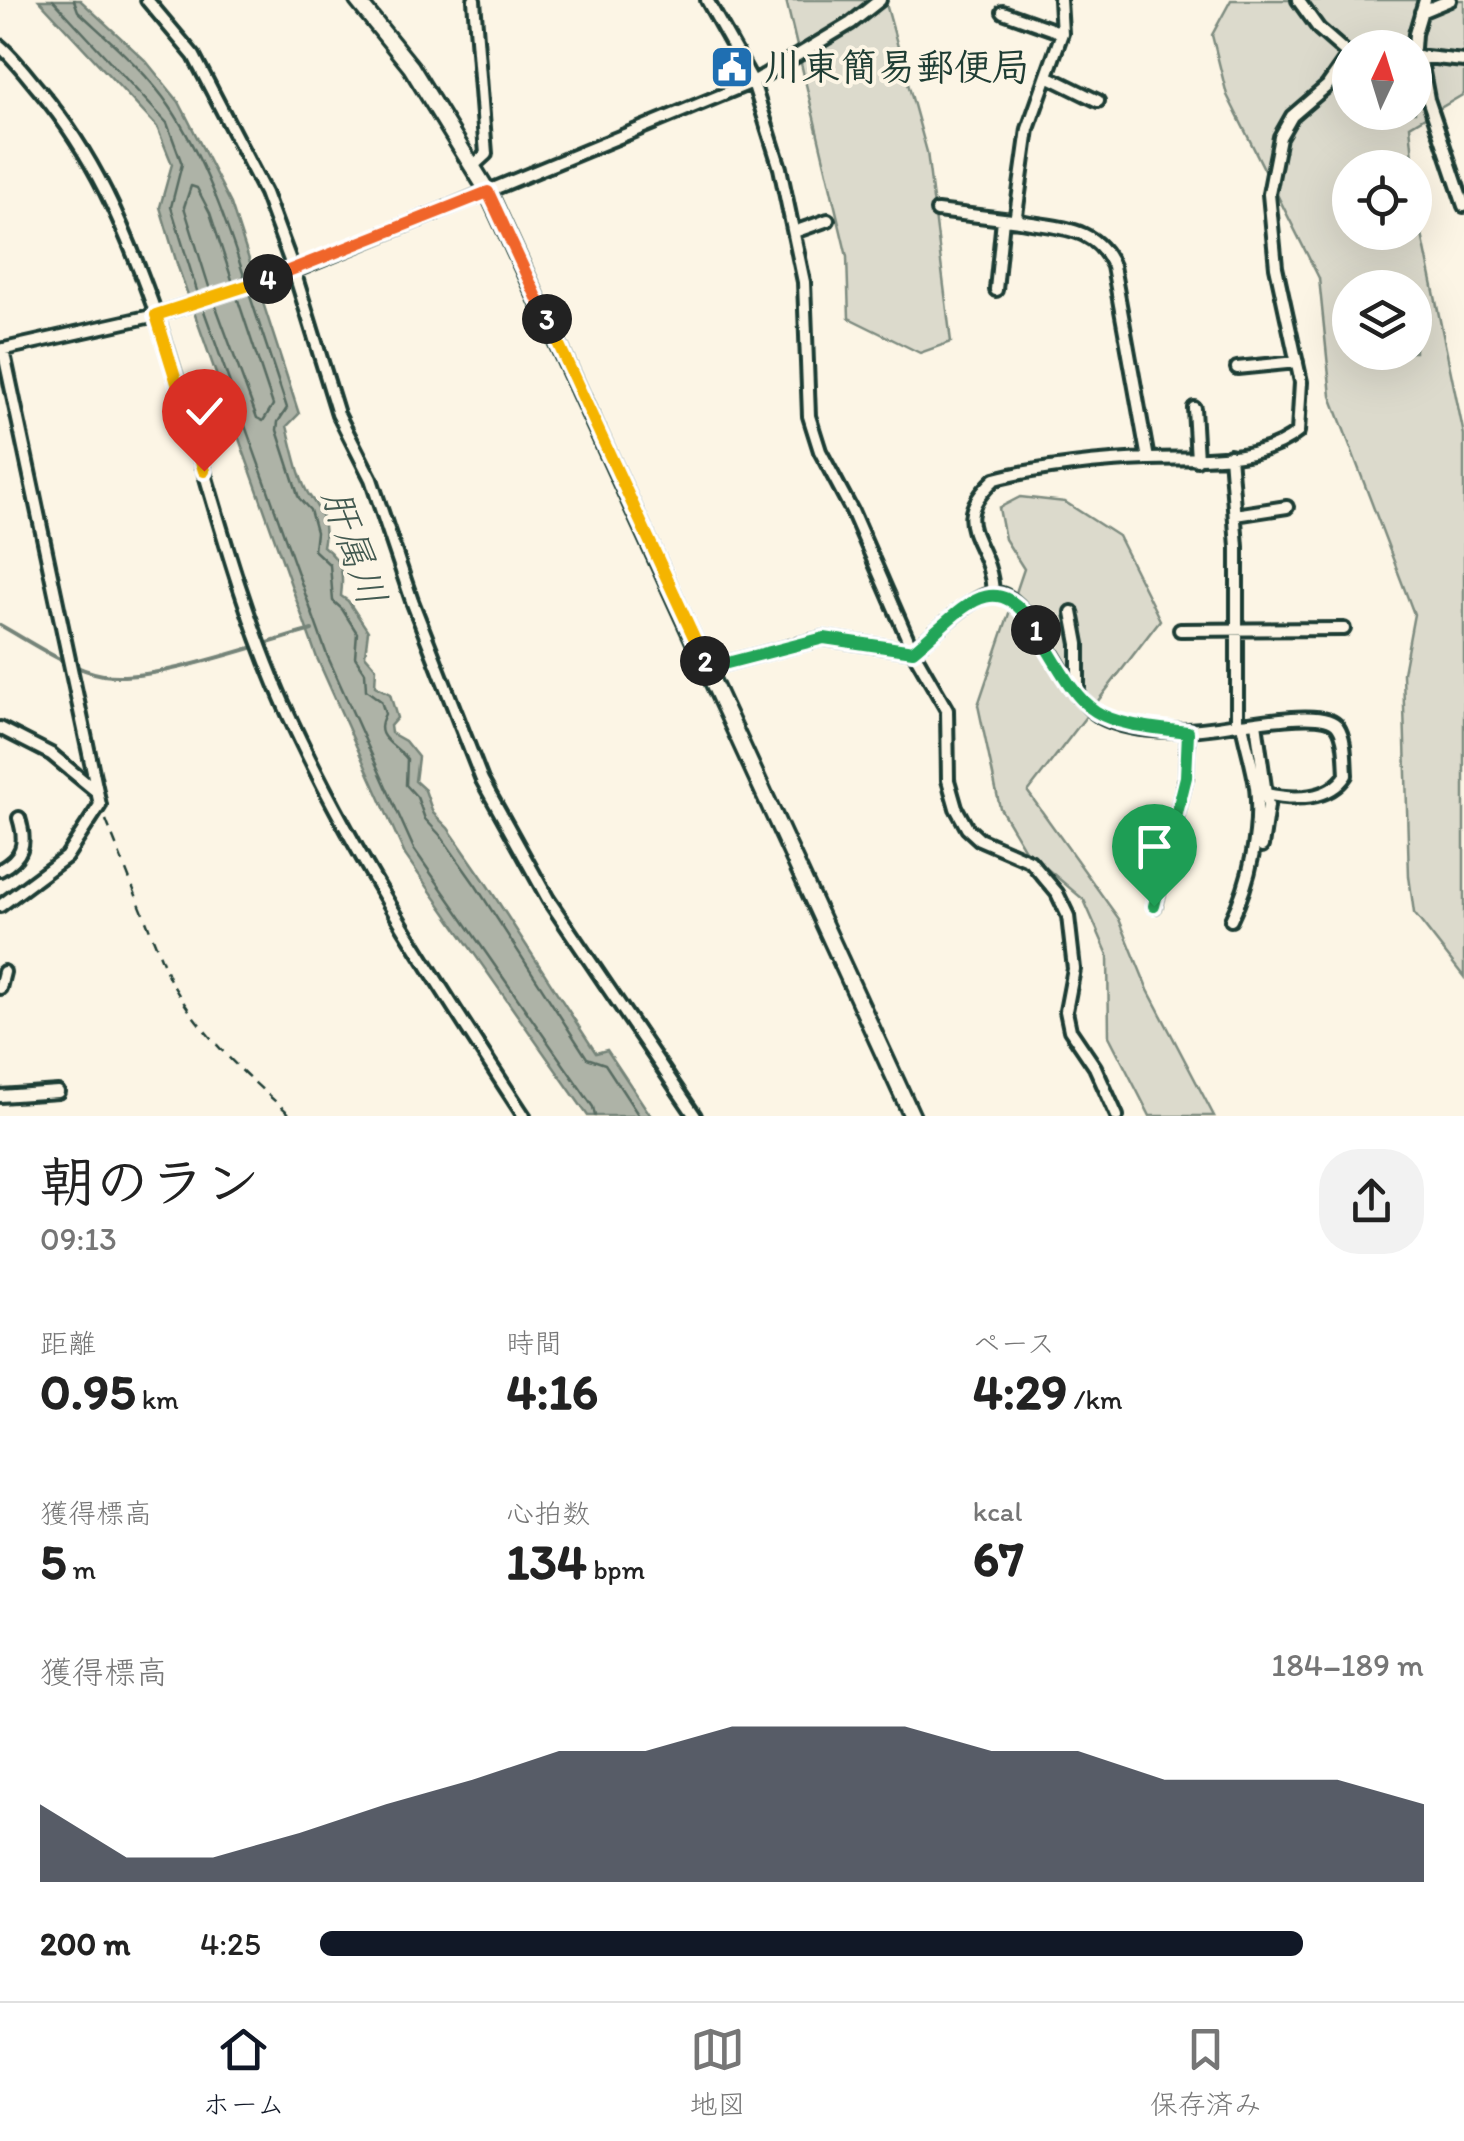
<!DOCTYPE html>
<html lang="ja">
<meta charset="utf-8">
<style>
body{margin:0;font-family:Itim,"Klee One",sans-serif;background:#f2f2f2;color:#222;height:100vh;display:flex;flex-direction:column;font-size:38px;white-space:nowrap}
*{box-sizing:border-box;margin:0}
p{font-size:32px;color:#767676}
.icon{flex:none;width:55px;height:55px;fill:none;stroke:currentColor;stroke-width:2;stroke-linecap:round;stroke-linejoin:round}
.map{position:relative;height:1116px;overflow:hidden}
.drawer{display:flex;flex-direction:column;background:#fff;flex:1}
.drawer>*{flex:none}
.needle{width:65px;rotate:4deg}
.tools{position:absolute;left:1332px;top:30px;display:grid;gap:20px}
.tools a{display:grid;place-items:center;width:100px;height:100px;border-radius:50%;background:#fff;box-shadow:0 10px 40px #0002;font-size:50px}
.pin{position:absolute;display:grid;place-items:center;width:85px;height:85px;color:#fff;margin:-102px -42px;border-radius:50% 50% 50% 0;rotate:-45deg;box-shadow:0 0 10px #0007}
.pin .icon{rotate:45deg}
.km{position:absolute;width:50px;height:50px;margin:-25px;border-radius:50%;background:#222;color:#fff;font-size:28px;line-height:50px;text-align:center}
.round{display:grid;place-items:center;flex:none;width:105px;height:105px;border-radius:40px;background:#f2f2f2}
.headline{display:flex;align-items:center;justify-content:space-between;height:170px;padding:0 40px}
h1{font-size:55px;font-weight:700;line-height:75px}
.stats{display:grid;grid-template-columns:repeat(3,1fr);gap:15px;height:170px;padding:10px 40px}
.stats div{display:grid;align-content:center}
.stats b{font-size:50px;font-weight:700}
.stats small{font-size:28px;font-weight:400}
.stats p{font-size:28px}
.chart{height:280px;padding:20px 40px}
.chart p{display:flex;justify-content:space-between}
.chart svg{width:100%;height:180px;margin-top:10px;fill:#111827;opacity:.7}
ul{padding:0 40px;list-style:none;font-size:32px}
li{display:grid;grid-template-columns:160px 120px 1fr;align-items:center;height:75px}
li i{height:25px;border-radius:12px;background:#111827}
.tabs{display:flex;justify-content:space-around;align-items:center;height:140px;border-top:2px solid #e0e0e0;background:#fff;font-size:28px;color:#767676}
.tabs a{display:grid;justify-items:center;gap:5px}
.tabs .on{color:#111827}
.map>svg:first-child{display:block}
.green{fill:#dcdacc;stroke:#7e8c80;stroke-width:2.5;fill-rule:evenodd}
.water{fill:#aeb3a7;stroke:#758479;stroke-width:2.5}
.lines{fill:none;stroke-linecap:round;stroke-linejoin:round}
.shore{stroke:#586c62;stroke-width:2.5}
.stream{stroke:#758479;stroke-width:4}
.street-casing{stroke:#1f3d34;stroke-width:18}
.secondary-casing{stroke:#1f3d34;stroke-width:21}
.path{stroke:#1f3d34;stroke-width:2.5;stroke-dasharray:10 8;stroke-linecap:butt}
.street{stroke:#fcf5e5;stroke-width:10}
.secondary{stroke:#fcf5e5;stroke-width:14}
.split-1-casing{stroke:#fff;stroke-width:20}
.split-2-casing{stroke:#fff;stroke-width:20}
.split-3-casing{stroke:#fff;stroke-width:20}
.split-4-casing{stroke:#fff;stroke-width:20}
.split-5-casing{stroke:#fff;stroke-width:20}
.split-1{stroke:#22a559;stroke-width:12}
.split-2{stroke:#22a559;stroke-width:12}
.split-3{stroke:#f5b400;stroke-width:12}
.split-4{stroke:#f0652b;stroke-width:12}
.split-5{stroke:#f5b400;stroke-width:12}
.labels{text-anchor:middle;stroke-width:8;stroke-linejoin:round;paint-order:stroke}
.poi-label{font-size:38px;font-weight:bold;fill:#1f3d34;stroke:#fcf5e5;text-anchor:start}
.water-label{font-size:40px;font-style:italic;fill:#435a51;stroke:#fcf5e5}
</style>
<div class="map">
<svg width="1464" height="1116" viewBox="0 0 1464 1116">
<rect width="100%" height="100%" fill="#fcf5e5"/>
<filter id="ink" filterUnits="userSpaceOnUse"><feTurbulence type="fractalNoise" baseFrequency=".01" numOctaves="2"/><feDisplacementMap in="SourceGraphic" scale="20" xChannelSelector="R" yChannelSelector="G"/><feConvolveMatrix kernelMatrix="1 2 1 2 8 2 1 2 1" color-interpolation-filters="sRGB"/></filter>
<g filter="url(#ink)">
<path class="green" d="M786 0H885L927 152 951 342 920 353 849 318 847 257Z
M1231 0H1464V94L1410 126 1414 167 1350 168V232H1415V177L1419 220 1464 435V977L1414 913 1409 876 1403 673 1414 614 1331 396 1319 278 1227 95 1212 35ZM1350 48H1415V112H1350ZM1350 288H1415V352H1350Z
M1020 497 1065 502 1118 536 1160 620 1028 792 1119 919 1148 990 1214 1116H1150L1109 1036 1108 955 1084 900 1025 850 1000 808 978 705 1024 569 1005 539 999 508Z"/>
<path class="water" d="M39 0H80L146 61 179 102 231 204 299 414 287 426C292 444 299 481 309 495 321 511 328 525 323 546 342 561 344 572 341 596L348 601 368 631 365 655 376 668 375 686 390 694 397 718 390 726 391 733 405 741 418 757 415 781 425 790 433 813 448 828 484 880 596 1053 607 1050 651 1116H588L405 855 317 658 178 267 160 207 172 164 157 127Z"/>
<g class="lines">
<path class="shore" d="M53 0 167 123 182 164 171 207 198 294
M74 0 78 11C110 41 145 70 170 107 204 158 226 221 245 279
M210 290 184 207 191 186 197 188 210 213 233 283
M249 293 287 408 278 422 277 430 299 498 310 510 316 532 314 550 330 565 333 601 342 609 357 633 355 657 365 672 366 690 381 701 385 714C372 739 394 742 407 759L406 785 417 797 425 819 440 835 476 886 587 1058 605 1064 639 1116
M215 304 257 418 263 421 273 405 237 297
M203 308 327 655 414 849 593 1107 595 1116"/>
<path class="stream" d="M0 625C29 641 71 670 103 675 154 683 259 644 312 630"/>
<g class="street-casing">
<path id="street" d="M147 0 194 56 265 193 294 271 338 414 371 479 412 601 482 780 548 899 695 1116
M707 0 753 82 780 168 804 282 809 416 820 451 852 511 913 651 947 710 948 780 956 808 967 828 979 839 1030 861 1057 893 1068 916 1074 969 1066 1011 1070 1030 1095 1067 1117 1116
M1060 0 1062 33 1028 129 1016 215 1020 221C1060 229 1095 225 1113 266L1148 459
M1298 0 1319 29 1350 56
M1003 12 1062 33
M1421 12 1450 0
M0 46C15 59 27 76 40 91 94 155 124 226 152 303 198 434 228 579 284 705 349 850 438 984 524 1116
M1414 48 1415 34 1425 0
M1416 56 1464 61
M1420 56 1428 99 1464 206
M1047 76 1098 101
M473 166 486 154 474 0
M937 211 1020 221
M794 232 828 220
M996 290 1003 219
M0 350 156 315 294 271 753 82 851 23 880 0
M1237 368 1297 362
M1194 408 1197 460
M1235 515 1287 507
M993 593C991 538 944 526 995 479 1035 468 1106 460 1149 459 1197 457 1259 464 1298 432L1301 382 1276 267 1269 194 1280 137 1292 116 1327 86 1348 56
M1072 612 1078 644V696
M1180 630 1344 629
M708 668 823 638 913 651C930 637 973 594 994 593 1032 591 1063 696 1101 717 1139 737 1197 731 1237 724V547L1230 455
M1237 724C1259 723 1326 708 1338 727 1346 739 1345 761 1346 775 1329 801 1293 800 1266 794L1256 723
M0 728 51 754 97 792
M1262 846 1268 806 1266 794
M0 870C23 857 27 844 19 818
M0 906 66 857 100 805 3 349
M1155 906 1186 777 1188 732
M1231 920C1250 882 1261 830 1256 787 1253 766 1246 745 1242 724
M0 988 4 972
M0 1096 58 1092"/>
</g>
<g class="secondary-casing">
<path id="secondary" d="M357 0 411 67 488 192 912 1116"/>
</g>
<path class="path" d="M106 820 169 978C200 1035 244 1074 292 1116"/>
<use href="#street" class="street"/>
<use href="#secondary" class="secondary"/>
</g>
</g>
<g class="lines" filter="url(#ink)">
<g class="split-1-casing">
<path id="split-1" d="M1036 630C1088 717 1085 721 1188 732L1186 777 1154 906"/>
</g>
<g class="split-2-casing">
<path id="split-2" d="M705 661 708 668 824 638 913 651C958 615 994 559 1036 630"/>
</g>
<g class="split-3-casing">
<path id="split-3" d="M547 319 705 661"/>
</g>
<g class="split-4-casing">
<path id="split-4" d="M268 279 488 192 547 319"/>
</g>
<g class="split-5-casing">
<path id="split-5" d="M204 471 156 315 268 279"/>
</g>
<use href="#split-1" class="split-1"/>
<use href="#split-2" class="split-2"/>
<use href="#split-3" class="split-3"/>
<use href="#split-4" class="split-4"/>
<use href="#split-5" class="split-5"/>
</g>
<defs>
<g id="civic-square" transform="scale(2.25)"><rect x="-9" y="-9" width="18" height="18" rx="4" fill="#1f6fb2" stroke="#fcf5e5"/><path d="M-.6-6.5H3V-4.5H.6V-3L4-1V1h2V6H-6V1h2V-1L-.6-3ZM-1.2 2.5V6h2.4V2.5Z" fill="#fff"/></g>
</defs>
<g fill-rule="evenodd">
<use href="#civic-square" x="732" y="67"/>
</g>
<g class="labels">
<g class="poi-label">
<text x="764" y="80">川東簡易郵便局</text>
</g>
<g class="water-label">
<text transform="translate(355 547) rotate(71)" y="14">肝属川</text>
</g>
</g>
</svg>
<div class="tools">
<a><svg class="needle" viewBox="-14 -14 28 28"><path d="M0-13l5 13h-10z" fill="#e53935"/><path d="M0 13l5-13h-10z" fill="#767676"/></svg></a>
<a><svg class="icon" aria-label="locate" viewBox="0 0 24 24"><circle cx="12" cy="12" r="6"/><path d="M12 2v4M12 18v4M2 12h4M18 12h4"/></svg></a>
<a><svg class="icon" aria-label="layers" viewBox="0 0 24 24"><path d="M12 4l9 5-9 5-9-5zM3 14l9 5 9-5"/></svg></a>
</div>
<div class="pin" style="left:1154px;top:906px;background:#1e9e55"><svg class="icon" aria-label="arrive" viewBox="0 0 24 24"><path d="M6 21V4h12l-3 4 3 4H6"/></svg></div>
<div class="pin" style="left:204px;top:471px;background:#d93025"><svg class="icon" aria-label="check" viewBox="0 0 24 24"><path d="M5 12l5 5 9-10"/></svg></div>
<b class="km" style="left:1036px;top:630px">1</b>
<b class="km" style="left:705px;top:661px">2</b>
<b class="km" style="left:547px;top:319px">3</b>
<b class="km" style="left:268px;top:279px">4</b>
</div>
<section class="drawer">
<div class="headline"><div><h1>朝のラン</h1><p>09:13</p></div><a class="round"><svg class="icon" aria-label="share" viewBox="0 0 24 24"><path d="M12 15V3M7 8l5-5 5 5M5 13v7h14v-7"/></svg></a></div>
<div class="stats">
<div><p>距離</p><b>0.95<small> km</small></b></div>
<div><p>時間</p><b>4:16</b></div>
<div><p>ペース</p><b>4:29<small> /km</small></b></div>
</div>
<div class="stats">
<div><p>獲得標高</p><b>5<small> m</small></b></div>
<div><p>心拍数</p><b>134<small> bpm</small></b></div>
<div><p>kcal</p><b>67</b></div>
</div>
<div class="chart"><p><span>獲得標高</span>184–189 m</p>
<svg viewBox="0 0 160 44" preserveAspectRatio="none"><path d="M0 44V25L10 38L20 38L30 32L40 25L50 19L60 12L70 12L80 6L90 6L100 6L110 12L120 12L130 19L140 19L150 19L160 25V44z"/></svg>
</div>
<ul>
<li><b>200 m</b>4:25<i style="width:89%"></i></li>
</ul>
</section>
<nav class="tabs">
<a class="on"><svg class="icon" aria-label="home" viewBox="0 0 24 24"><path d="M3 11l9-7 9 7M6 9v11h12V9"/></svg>ホーム</a>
<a><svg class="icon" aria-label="map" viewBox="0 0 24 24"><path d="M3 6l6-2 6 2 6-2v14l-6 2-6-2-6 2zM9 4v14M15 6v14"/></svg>地図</a>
<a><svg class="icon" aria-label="saved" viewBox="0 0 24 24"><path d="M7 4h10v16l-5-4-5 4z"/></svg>保存済み</a>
</nav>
